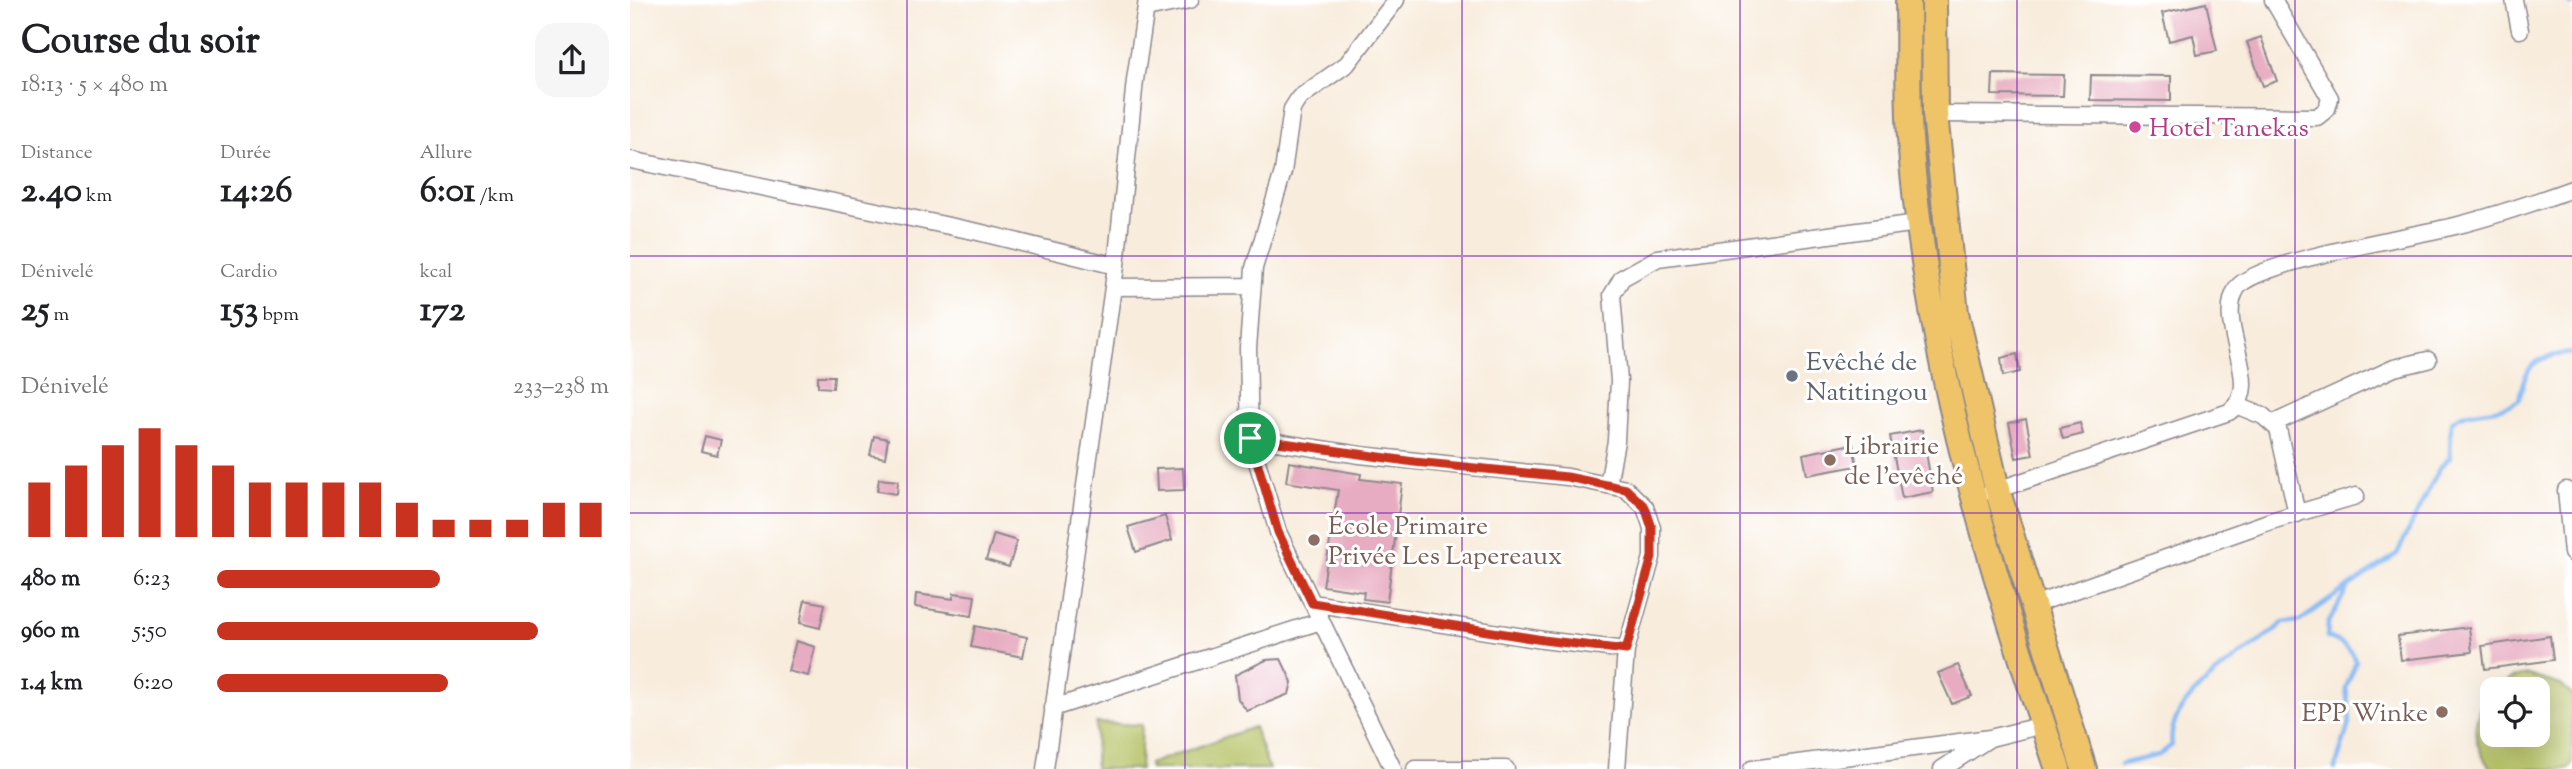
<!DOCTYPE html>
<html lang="fr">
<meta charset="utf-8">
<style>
body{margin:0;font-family:"Sorts Mill Goudy",serif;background:#f6f6f6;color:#202124;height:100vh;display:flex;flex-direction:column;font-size:26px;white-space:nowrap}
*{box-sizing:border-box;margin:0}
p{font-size:23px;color:#757577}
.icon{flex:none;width:38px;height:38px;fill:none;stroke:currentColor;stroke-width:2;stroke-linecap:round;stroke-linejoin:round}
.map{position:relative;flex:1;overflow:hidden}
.details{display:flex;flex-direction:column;background:#fff;width:630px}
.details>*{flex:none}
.controls{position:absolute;left:1850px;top:677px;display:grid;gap:14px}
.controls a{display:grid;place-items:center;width:70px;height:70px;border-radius:14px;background:#fff;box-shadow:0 7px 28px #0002;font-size:35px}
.pin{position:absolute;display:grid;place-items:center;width:60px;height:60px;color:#fff;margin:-30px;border:4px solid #fff;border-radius:50%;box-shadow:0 2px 7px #0007}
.round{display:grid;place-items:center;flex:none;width:74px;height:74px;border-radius:21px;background:#f6f6f6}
.headline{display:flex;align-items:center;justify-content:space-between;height:119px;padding:0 21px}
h1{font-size:38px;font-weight:700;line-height:52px}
.stats{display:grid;grid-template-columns:repeat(3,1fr);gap:10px;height:119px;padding:7px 21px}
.stats div{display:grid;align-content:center}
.stats b{font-size:35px;font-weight:700}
.stats small{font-size:19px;font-weight:400}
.stats p{font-size:19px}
.chart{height:196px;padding:14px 21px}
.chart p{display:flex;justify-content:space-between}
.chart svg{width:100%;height:126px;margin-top:7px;stroke:#c8321e;stroke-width:6}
ul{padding:0 21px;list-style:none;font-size:23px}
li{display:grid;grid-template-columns:112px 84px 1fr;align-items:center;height:52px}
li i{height:18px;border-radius:9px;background:#c8321e}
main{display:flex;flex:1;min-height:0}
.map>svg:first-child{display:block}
.green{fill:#b3bf61;stroke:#6a704e;stroke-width:2}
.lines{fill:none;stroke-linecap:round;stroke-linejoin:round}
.stream{stroke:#87baf4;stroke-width:4.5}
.building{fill:#e7acc1}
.minor-casing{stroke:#8d878c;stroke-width:19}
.trunk-casing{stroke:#8d878c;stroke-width:28}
.minor{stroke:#fff;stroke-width:16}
.trunk{stroke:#efc469;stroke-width:24}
.route-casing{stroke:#fff;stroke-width:14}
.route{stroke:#c8321e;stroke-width:9}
.grid{fill:none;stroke:#7b2cbf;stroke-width:2;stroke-opacity:0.55}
.hotel-dot{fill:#d1479c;stroke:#fff;stroke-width:2.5}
.worship-dot{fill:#6b7280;stroke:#fff;stroke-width:2.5}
.education-dot{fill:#8d6e63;stroke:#fff;stroke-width:2.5}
.labels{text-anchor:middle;stroke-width:6;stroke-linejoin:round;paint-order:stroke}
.hotel-label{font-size:26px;fill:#b23c85;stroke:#fff;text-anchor:start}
.worship-label{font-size:26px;fill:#5b616d;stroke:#fff;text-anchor:start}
.education-label{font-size:26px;fill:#785e54;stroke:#fff;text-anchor:start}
</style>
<main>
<section class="details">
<div class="headline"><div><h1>Course du soir</h1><p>18:13 · 5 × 480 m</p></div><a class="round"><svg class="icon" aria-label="share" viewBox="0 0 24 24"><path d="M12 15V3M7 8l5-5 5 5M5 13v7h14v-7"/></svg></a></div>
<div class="stats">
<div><p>Distance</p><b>2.40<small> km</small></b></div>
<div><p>Durée</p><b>14:26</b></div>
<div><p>Allure</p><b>6:01<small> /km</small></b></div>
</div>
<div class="stats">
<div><p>Dénivelé</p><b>25<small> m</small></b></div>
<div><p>Cardio</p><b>153<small> bpm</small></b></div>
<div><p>kcal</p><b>172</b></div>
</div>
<div class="chart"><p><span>Dénivelé</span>233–238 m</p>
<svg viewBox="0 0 160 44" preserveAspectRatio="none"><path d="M5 44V25M15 44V19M25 44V12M35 44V6M45 44V12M55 44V19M65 44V25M75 44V25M85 44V25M95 44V25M105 44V32M115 44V38M125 44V38M135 44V38M145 44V32M155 44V32"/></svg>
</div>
<ul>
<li><b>480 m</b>6:23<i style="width:57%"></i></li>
<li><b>960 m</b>5:50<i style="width:82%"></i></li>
<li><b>1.4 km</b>6:20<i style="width:59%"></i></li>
</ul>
</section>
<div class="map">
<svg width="1942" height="769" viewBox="0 0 1942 769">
<rect width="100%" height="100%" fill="#fff"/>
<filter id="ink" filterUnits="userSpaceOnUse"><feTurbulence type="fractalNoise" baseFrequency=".0143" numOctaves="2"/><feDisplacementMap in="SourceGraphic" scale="14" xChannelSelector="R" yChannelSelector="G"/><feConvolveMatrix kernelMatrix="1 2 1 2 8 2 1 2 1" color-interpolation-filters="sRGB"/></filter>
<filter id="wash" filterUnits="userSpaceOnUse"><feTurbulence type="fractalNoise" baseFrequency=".00686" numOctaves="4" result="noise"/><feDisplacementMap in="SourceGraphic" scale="28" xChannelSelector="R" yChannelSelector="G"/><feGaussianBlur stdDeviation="1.57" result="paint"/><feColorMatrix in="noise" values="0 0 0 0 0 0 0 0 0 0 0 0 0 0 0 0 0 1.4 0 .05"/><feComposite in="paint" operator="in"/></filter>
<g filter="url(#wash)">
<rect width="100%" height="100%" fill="#f8ecdc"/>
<path class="green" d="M1898 675 1931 685 1942 695V764L1938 769H1861C1841 743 1840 716 1862 690V735H1908V690L1863 689 1882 678Z
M466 723 512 725 510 769H465Z
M624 727 639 769H520L519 764Z"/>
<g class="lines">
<path class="stream" d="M1937 0 1942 5
M1491 764 1529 755 1542 745C1534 695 1620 653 1653 623L1670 621 1716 588
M1705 769 1720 720 1716 688 1726 662C1720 648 1712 642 1697 637L1698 624 1718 587 1767 554 1809 469 1820 457 1821 422C1842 405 1865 416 1889 400 1895 364 1905 356 1942 353"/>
</g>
<g id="blocks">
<path class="building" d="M1576 3 1587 51 1567 55 1563 35 1539 41 1532 13Z
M1631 37 1647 81 1633 86 1617 42Z
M1363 74 1434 75 1433 96 1362 95Z
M1461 75 1541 76V101L1460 100Z
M1387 354 1390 372 1373 376 1371 358Z
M188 376H204L203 388 188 387Z
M1396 419 1403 455 1386 458 1379 423Z
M1450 423 1453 434 1433 439 1430 428Z
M1292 430 1303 492 1272 498 1260 436Z
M75 436 91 440 87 455 71 451Z
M244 436 258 439 255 458 240 455Z
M1223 444 1227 466 1177 475 1173 454Z
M659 462 731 474 730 479 772 484 757 602 733 599 734 592 693 586 708 490 656 482Z
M553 468 554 490 527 491 526 469Z
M249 479 268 481 267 494 247 491Z
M535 516 542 540 506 552 498 527Z
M364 534 387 541 379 567 356 560Z
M324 593 345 596 342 616 285 607 286 594 323 599Z
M175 600 195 604 190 628 170 623Z
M345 626 397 637 393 657 341 647Z
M1839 627 1842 652 1771 660 1768 636Z
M1920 636 1923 660 1855 669 1852 646Z
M166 641 185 647 178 676 158 671Z
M651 659 662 682 659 694 617 711 608 699 605 675 636 660Z
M1328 665 1342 696 1322 704 1308 673Z"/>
</g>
</g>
<g filter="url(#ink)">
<use href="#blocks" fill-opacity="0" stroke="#8d878c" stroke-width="2"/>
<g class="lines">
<g class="minor-casing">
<path id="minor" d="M1884 0 1890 30
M516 9 560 0
M1305 114 1687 117 1697 109 1700 98 1643 0
M1 160 348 232 486 266
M483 287 620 286
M1608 406 1633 416 1648 429 1667 514
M1644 423 1764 368 1798 360
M620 438 730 455 938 477 996 489 1015 507 1022 528V557L996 650 987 769
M978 485 986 441 989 381 982 295 992 278 1028 258 1288 223
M1936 490 1942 553
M1361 492 1599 412C1637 385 1583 326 1607 288 1623 262 1788 235 1825 226 1865 216 1903 203 1942 189
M682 603 913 640 996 650
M1403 605 1641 521 1726 496
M423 708 691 621
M415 769 486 266 505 80 517 0
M763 769 648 532 620 438 618 348 624 268 653 172 662 109 669 98 717 64 766 0
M785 769H876
M1122 769 1360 738
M1312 769 1360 738 1413 725"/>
</g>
<g class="trunk-casing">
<path id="trunk" d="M1278 0C1279 46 1277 92 1280 138 1296 355 1358 564 1428 769
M1304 0 1305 114 1326 313 1367 489 1454 769"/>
</g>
<use href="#minor" class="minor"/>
<use href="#trunk" class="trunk"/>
</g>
</g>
<g class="lines" filter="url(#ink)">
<g class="route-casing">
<path id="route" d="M620 438 784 462 937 477 996 489 1015 507 1022 528V557L996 650 913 640 682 603 648 532Z"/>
</g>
<use href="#route" class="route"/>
</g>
<path class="grid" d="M277 0V769M555 0V769M832 0V769M1110 0V769M1387 0V769M1665 0V769M0 256H1942M0 513H1942"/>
<circle class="hotel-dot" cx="1505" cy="127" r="7"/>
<circle class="worship-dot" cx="1162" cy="376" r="7"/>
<g class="education-dot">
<circle cx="1200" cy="460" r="7"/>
<circle cx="684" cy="540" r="7"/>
<circle cx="1812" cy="712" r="7"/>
</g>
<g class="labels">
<g class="hotel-label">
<text x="1519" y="136">Hotel Tanekas</text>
</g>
<g class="worship-label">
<text x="1176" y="370">Evêché de<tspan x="1176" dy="30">Natitingou</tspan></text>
</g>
<g class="education-label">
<text x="1214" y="454">Librairie<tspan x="1214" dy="30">de l'evêché</tspan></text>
<text x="698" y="534">École Primaire<tspan x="698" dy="30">Privée Les Lapereaux</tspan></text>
<text x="1798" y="721" text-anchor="end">EPP Winke</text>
</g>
</g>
</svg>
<div class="controls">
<a><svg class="icon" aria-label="locate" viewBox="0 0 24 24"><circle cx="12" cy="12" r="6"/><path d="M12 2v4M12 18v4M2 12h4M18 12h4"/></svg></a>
</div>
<div class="pin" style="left:620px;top:438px;background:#1e9e55"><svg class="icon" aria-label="arrive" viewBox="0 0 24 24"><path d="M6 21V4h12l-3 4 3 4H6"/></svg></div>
</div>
</main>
